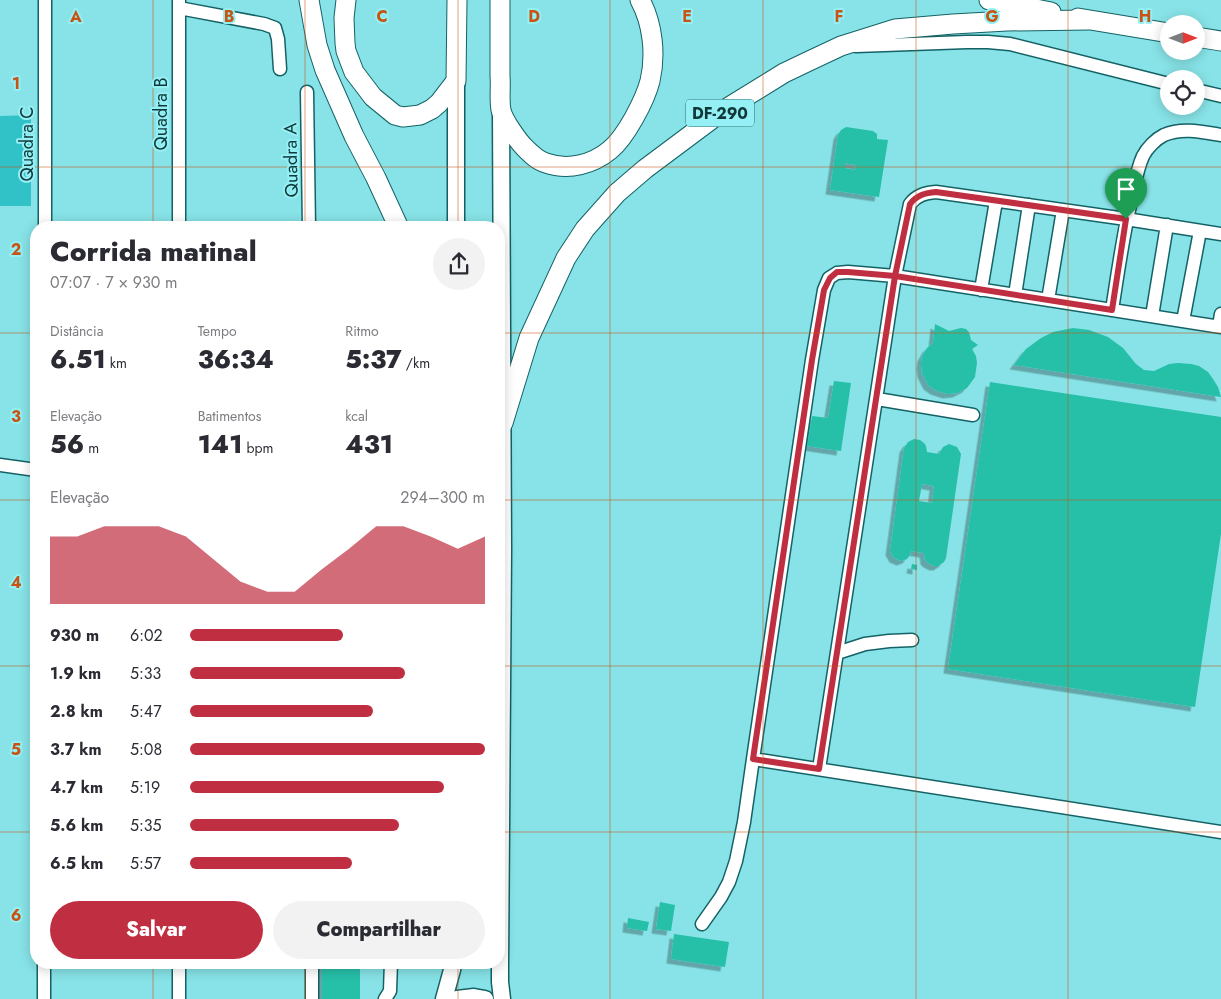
<!DOCTYPE html>
<html lang="pt">
<meta charset="utf-8">
<style>
body{margin:0;font-family:Jost,sans-serif;background:#f2f2f3;color:#2b2b33;height:100vh;display:flex;flex-direction:column;font-size:19px;white-space:nowrap}
*{box-sizing:border-box;margin:0}
p{font-size:16px;color:#7c7c81}
.icon{flex:none;width:28px;height:28px;fill:none;stroke:currentColor;stroke-width:2;stroke-linecap:round;stroke-linejoin:round}
.map{position:relative;flex:1;overflow:hidden}
.details{position:absolute;left:30px;top:221px;width:475px;height:748px;display:flex;flex-direction:column;background:#fff;border-radius:20px;box-shadow:0 2px 12px #0003}
.details>*{flex:none}
.needle{width:32px;rotate:90deg}
.controls{position:absolute;left:1160px;top:15px;display:grid;gap:10px}
.controls a{display:grid;place-items:center;width:45px;height:45px;border-radius:50%;background:#fff;box-shadow:0 2px 12px #0003;font-size:25px}
.pin{position:absolute;display:grid;place-items:center;width:42px;height:42px;color:#fff;margin:-51px -21px;border-radius:50% 50% 50% 0;rotate:-45deg;box-shadow:0 0 5px #0007}
.pin .icon{rotate:45deg}
.round{display:grid;place-items:center;flex:none;width:52px;height:52px;border-radius:26px;background:#f2f2f3}
.headline{display:flex;align-items:center;justify-content:space-between;height:85px;padding:0 20px}
h1{font-size:28px;font-weight:800;line-height:38px}
.stats{display:grid;grid-template-columns:repeat(3,1fr);gap:8px;height:85px;padding:5px 20px}
.stats div{display:grid;align-content:center}
.stats b{font-size:25px;font-weight:800}
.stats small{font-size:14px;font-weight:400}
.stats p{font-size:14px}
.chart{height:140px;padding:10px 20px}
.chart p{display:flex;justify-content:space-between}
.chart svg{width:100%;height:90px;margin-top:5px;fill:#c02f41;opacity:.7}
.primary-button{display:flex;gap:10px;margin-top:auto;padding:10px 20px}
.primary-button a{flex:1;height:58px;border-radius:30px;background:#c02f41;color:#fff;font-size:20px;font-weight:800;line-height:58px;text-align:center}
.primary-button a+a{background:#f2f2f3;color:#2b2b33}
ul{padding:0 20px;list-style:none;font-size:16px}
li{display:grid;grid-template-columns:80px 60px 1fr;align-items:center;height:38px}
li i{height:12px;border-radius:6px;background:#c02f41}
.map>svg:first-child{display:block}
.green{fill:#31c2c8}
.building{fill:#25c0a9;fill-rule:evenodd;filter:url(#shadow)}
.lines{fill:none;stroke-linecap:round;stroke-linejoin:round}
.minor-casing{stroke:#146265;stroke-width:15}
.major-casing{stroke:#146265;stroke-width:19}
.highway-casing{stroke:#146265;stroke-width:21}
.minor{stroke:#fff;stroke-width:12}
.major{stroke:#fff;stroke-width:16}
.highway{stroke:#fff;stroke-width:19}
.route-casing{stroke:#fff;stroke-width:10}
.route{stroke:#c02f41;stroke-width:6}
.grid{fill:none;stroke:#c75413;stroke-width:1;stroke-opacity:0.55}
.labels{text-anchor:middle;stroke-width:4;stroke-linejoin:round;paint-order:stroke}
.shield{fill:#94f0f4;stroke:#376f71;stroke-width:1}
.shield-label{font-size:16px;font-weight:bold;fill:#0f3839}
.street-label{font-size:18px;fill:#0f3839;stroke:#94f0f4}
.grid-label{font-size:16px;text-anchor:middle;font-weight:bold;fill:#c75413;stroke:#94f0f4;stroke-width:4;stroke-linejoin:round;paint-order:stroke}
</style>
<div class="map">
<svg width="1221" height="999" viewBox="0 0 1221 999">
<defs>
<filter id="shadow"><feDropShadow dx="-4.5" dy="4.5" stdDeviation="0" flood-color="#0004"/></filter>
</defs>
<rect width="100%" height="100%" fill="#87e3e7"/>
<path class="green" d="M31 115V206H0V116Z"/>
<path class="building" d="M846 127 873 131 877 134V139L888 140 879 197 830 190 838 135 841 130ZM845 163 856 165 855 170 845 168Z
M935 324 949 331 961 328 966 329 969 332 971 340 978 345 972 349 976 356 977 363 975 377 967 388 957 393 947 394 935 390 928 385 922 373 921 364 922 357 927 348 933 343Z
M1073 328 1089 330 1108 337 1123 348 1136 364 1144 370 1154 371 1169 364 1178 363 1191 364 1199 366 1208 372 1213 379 1218 387 1221 397 1014 365 1026 349 1041 338 1053 332Z
M834 381 851 383 841 451 807 446 812 416 828 418Z
M990 382 1221 417V534L1195 707 948 669Z
M914 439 920 440 924 443 926 446 927 452 939 454 943 447 949 444 957 447 961 454 946 558 944 562 938 566H934L928 563 925 560 924 553 911 551 910 555 907 559 901 561 894 558 890 551 904 448 908 442ZM922 484 934 486 932 503 919 501Z
M912 564 917 565V570L911 569Z
M660 902 675 905 671 931 656 929Z
M628 918 649 922 647 931 627 928Z
M674 934 729 942 725 967 671 959Z
M322 962H360V999H322Z"/>
<g class="lines">
<g class="minor-casing">
<path id="minor" d="M179 8 264 24 275 28 278 39 280 69
M856 46 967 42H988L1010 44 1169 84
M1196 90 1221 96
M307 92 309 228
M45 228V0
M179 228V0
M981 290 996 201
M1015 295 1029 205
M1048 300 1063 210
M1112 310C1118 272 1123 234 1132 197 1135 183 1137 169 1143 156 1147 148 1156 139 1164 135 1182 127 1203 132 1221 135
M1152 316 1167 225
M1183 321 1200 231
M1219 326 1221 314
M877 399 973 415
M0 465 36 470
M837 653 865 644 889 641 912 640
M753 759 1221 832
M819 769 895 276 910 204C917 195 925 193 936 192L1126 219 1221 234
M702 924 721 897 729 882 736 861 744 822 753 759 812 360 824 290 829 278 837 273 848 272 895 276 1221 327
M179 962V999
M312 962V999
M44 999V962
M385 999 390 991 391 962"/>
</g>
<g class="major-casing">
<path id="major" d="M501 111 503 550 500 964V982L502 999
M456 228V81
M444 999 452 970 453 962
M457 999 474 997 485 999"/>
</g>
<g class="highway-casing">
<path id="highway" d="M309 0 317 45 325 70 354 136 376 178 399 228
M346 0 344 18 345 43 346 51 354 72 373 97 395 115 403 117 420 115 432 109 439 103 456 81 457 0
M500 0C500 25 500 51 500 76 501 86 499 100 501 110 503 120 518 141 525 148 531 154 538 161 546 163 569 171 593 164 610 150 626 137 645 100 650 81 656 55 653 24 640 0
M989 0 1051 12
M1078 18 1169 33
M1196 37 1221 41
M503 423 529 338 566 258 585 229 617 193 645 169 724 110 784 73 807 62 841 46 895 29 953 24 1007 21 1089 20"/>
</g>
<use href="#minor" class="minor"/>
<use href="#major" class="major"/>
<use href="#highway" class="highway"/>
</g>
<g class="lines">
<g class="route-casing">
<path id="route" d="M1126 219 936 192C925 193 917 195 910 204L895 276 848 272H837L830 278 824 290 812 360 753 759 819 769 895 276 1112 310 1126 219"/>
</g>
<use href="#route" class="route"/>
</g>
<path class="grid" d="M153 0V228M305 0V228M458 0V228M610 0V999M763 0V999M916 0V999M1068 0V999M0 167H1221M0 333H36M499 333H1221M0 500H36M499 500H1221M0 666H36M499 666H1221M0 832H36M499 832H1221M153 962V999M305 962V999M458 962V999"/>
<g class="labels">
<rect class="shield" x="686" y="99.5" width="68" height="27" rx="4"/>
<g class="shield-label">
<text x="720" y="119">DF-290</text>
</g>
<g class="street-label">
<text transform="translate(161 114) rotate(-90)" y="6">Quadra B</text>
<text transform="translate(27 144) rotate(-90)" y="6">Quadra C</text>
<text transform="translate(291 160) rotate(-91)" y="6">Quadra A</text>
</g>
</g>
<g class="grid-label">
<text x="76" y="22">A</text>
<text x="229" y="22">B</text>
<text x="382" y="22">C</text>
<text x="534" y="22">D</text>
<text x="687" y="22">E</text>
<text x="839" y="22">F</text>
<text x="992" y="22">G</text>
<text x="1145" y="22">H</text>
<text x="16" y="89">1</text>
<text x="16" y="255">2</text>
<text x="16" y="422">3</text>
<text x="16" y="588">4</text>
<text x="16" y="755">5</text>
<text x="16" y="921">6</text>
</g>
</svg>
<div class="controls">
<a><svg class="needle" viewBox="-14 -14 28 28"><path d="M0-13l5 13h-10z" fill="#e53935"/><path d="M0 13l5-13h-10z" fill="#7c7c81"/></svg></a>
<a><svg class="icon" aria-label="locate" viewBox="0 0 24 24"><circle cx="12" cy="12" r="6"/><path d="M12 2v4M12 18v4M2 12h4M18 12h4"/></svg></a>
</div>
<div class="pin" style="left:1126px;top:219px;background:#1e9e55"><svg class="icon" aria-label="arrive" viewBox="0 0 24 24"><path d="M6 21V4h12l-3 4 3 4H6"/></svg></div>
<section class="details">
<div class="headline"><div><h1>Corrida matinal</h1><p>07:07 · 7 × 930 m</p></div><a class="round"><svg class="icon" aria-label="share" viewBox="0 0 24 24"><path d="M12 15V3M7 8l5-5 5 5M5 13v7h14v-7"/></svg></a></div>
<div class="stats">
<div><p>Distância</p><b>6.51<small> km</small></b></div>
<div><p>Tempo</p><b>36:34</b></div>
<div><p>Ritmo</p><b>5:37<small> /km</small></b></div>
</div>
<div class="stats">
<div><p>Elevação</p><b>56<small> m</small></b></div>
<div><p>Batimentos</p><b>141<small> bpm</small></b></div>
<div><p>kcal</p><b>431</b></div>
</div>
<div class="chart"><p><span>Elevação</span>294–300 m</p>
<svg viewBox="0 0 160 44" preserveAspectRatio="none"><path d="M0 44V11L10 11L20 6L30 6L40 6L50 11L60 22L70 33L80 38L90 38L100 27L110 17L120 6L130 6L140 11L150 17L160 11V44z"/></svg>
</div>
<ul>
<li><b>930 m</b>6:02<i style="width:52%"></i></li>
<li><b>1.9 km</b>5:33<i style="width:73%"></i></li>
<li><b>2.8 km</b>5:47<i style="width:62%"></i></li>
<li><b>3.7 km</b>5:08<i style="width:100%"></i></li>
<li><b>4.7 km</b>5:19<i style="width:86%"></i></li>
<li><b>5.6 km</b>5:35<i style="width:71%"></i></li>
<li><b>6.5 km</b>5:57<i style="width:55%"></i></li>
</ul>
<div class="primary-button"><a>Salvar</a><a>Compartilhar</a></div>
</section>
</div>
